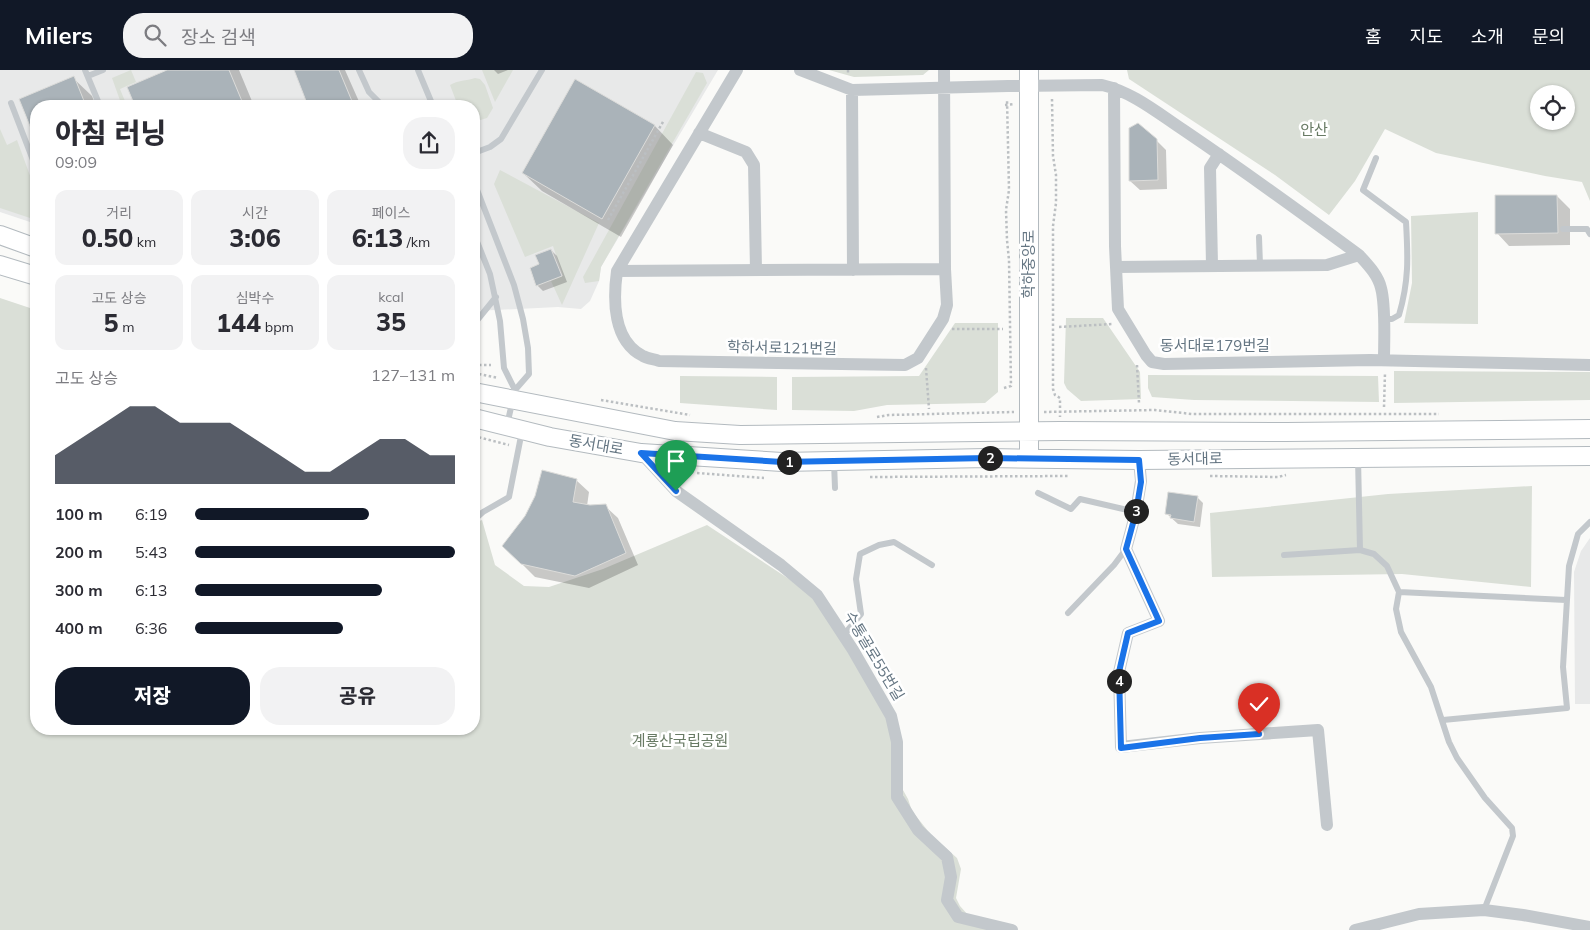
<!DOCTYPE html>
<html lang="ko">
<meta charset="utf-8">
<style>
body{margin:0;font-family:Mulish,"Noto Sans KR",sans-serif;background:#f2f2f3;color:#2b2b33;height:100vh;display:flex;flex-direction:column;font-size:19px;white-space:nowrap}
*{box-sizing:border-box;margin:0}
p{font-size:16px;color:#7c7c81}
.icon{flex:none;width:28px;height:28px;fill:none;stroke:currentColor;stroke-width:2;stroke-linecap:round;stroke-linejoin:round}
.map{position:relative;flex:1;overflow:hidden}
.drawer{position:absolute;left:30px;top:30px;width:450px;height:635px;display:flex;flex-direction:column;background:#fff;border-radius:20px;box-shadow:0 1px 4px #0004}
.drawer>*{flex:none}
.controls{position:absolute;left:1530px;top:15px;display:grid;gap:10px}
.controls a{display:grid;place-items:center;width:45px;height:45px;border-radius:50%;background:#fff;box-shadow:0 1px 4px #0004;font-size:25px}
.pin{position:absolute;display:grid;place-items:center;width:42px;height:42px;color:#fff;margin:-51px -21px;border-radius:50% 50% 50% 0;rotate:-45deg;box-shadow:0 0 5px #0007}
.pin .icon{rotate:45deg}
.km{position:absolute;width:25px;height:25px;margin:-12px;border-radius:50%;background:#222;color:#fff;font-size:14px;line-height:25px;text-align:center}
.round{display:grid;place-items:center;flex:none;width:52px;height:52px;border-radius:20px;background:#f2f2f3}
.headline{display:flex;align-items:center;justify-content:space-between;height:85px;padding:0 25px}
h1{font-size:28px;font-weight:800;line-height:38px}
.metrics{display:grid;grid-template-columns:repeat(3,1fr);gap:8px;height:85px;padding:5px 25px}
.metrics div{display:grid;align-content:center;border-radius:12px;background:#f2f2f3;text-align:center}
.metrics b{font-size:25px;font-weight:800}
.metrics small{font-size:14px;font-weight:400}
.metrics p{font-size:14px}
.chart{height:140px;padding:10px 25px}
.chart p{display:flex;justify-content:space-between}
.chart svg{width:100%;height:90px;margin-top:5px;fill:#111827;opacity:.7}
.cta{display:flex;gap:10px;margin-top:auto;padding:10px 25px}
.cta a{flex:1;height:58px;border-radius:20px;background:#111827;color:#fff;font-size:20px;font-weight:800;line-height:58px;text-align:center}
.cta a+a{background:#f2f2f3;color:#2b2b33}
ul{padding:0 25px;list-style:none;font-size:16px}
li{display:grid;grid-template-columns:80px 60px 1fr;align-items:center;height:38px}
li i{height:12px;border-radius:6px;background:#111827}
header{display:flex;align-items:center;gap:30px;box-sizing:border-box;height:70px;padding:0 25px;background:#111827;color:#fff}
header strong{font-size:24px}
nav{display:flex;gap:28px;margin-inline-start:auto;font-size:18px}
.search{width:350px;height:45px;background:#f2f2f3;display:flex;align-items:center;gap:12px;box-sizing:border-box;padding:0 18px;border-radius:20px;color:#7c7c81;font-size:19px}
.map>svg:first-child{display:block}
.built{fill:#e8e9e9}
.green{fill:#dadfd7;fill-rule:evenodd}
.shadow{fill:#0003}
.building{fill:#aab3b9;stroke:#dcdcda}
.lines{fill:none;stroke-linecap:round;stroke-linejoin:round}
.secondary-casing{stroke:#b3babf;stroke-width:20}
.path{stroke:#bbbfc2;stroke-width:2.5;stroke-dasharray:2.5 2.5;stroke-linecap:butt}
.lane{stroke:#c3c8cc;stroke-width:6}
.street{stroke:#c3c8cc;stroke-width:12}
.secondary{stroke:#fff;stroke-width:18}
.route-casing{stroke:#fff;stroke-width:10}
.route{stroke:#1a73e8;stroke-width:6}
.labels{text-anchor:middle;stroke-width:5;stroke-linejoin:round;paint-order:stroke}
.park-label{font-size:15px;fill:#687a64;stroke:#fff}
.street-label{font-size:15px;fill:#657683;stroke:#fff}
</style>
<header>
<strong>Milers</strong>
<div class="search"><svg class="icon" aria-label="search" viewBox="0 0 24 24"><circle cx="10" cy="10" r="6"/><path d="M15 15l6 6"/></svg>장소 검색</div>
<nav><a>홈</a><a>지도</a><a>소개</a><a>문의</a></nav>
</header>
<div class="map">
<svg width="1590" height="860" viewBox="0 0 1590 860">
<rect width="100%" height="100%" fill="#fafaf8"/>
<path class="built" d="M0 0H718L601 197 599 211 590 231 581 239 558 237 474 241V36H36V154L0 142Z
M1590 468V634H1575L1574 502 1581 481Z"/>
<path class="green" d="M131 0 136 12 120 19 127 36H122L112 8Z
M482 0H513L495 32Z
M829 0H929L923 5 854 7Z
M1127 0H1590V131L1582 112 1545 106 1436 83 1385 59 1355 111 1329 145 1275 105 1129 9ZM1539 24H1566V51H1539Z
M696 2 703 3 707 13 601 197 599 211 585 213 583 207Z
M475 8 480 9 485 15 493 38 487 48 474 52V36H458L450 15C458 10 466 11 475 8Z
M0 59 7 75 17 70 36 122V150L0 138Z
M500 100 599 153 562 235 551 211 563 206 553 176 525 187 494 114Z
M1478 142V254L1404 253 1412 213 1411 146Z
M0 228 36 240V659H474V453L482 450 495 495 524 516 549 517 603 499 707 455 789 509 814 529 829 551 887 647 893 674V702L908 729 912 741 932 766 957 788 961 799 956 828 960 836 968 845 991 860H0Z
M1066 248H1103L1140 302 1141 329 1081 331 1067 319 1064 313Z
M955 253H998V322L985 333 887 335 854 341 792 340V307L919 306Z
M1394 301 1590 302V330L1394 333Z
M1148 305 1378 306 1379 332 1194 330 1152 327 1148 318Z
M680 306 777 307V340L680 333Z
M1532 416 1531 517 1402 504 1212 507 1210 443 1388 424Z"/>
<path class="shadow" d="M170 0H239L254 36H136L129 17Z
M296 0H345L361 36H310Z
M494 0H508L498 4Z
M73 8 92 26 96 36H36V76L31 65 34 64 21 30Z
M576 11 655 56 673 75 621 167 542 121 523 103Z
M1156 70 1166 80 1167 119 1140 120 1130 111Z
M1557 126 1570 139V175L1509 176 1497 163Z
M551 180 557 186 567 212 543 221 537 215 540 195Z
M576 410 589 422 587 436H605L618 448 638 495 589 518 535 507 516 488Z
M1197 427 1203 433 1200 457 1178 454 1167 444Z"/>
<path class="building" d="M167 0H229L244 36H135L127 17Z
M294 0H339L354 36H308Z
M74 6 86 36H36V71L19 29Z
M575 9 655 55 602 149 522 103Z
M1138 53 1157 69 1158 110 1129 111V58Z
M1495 125H1557L1558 163 1495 164Z
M551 179 562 206 536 216 530 198 539 194 535 185Z
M542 400 577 409 573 432 590 435 606 434 626 483 575 506 521 494 502 476 525 446 535 426Z
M1168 422 1198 426 1194 452 1170 448 1171 445 1165 444Z"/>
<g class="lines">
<g class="secondary-casing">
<path id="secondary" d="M1029 0V388
M0 165 36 178
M0 195 36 206
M474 322 675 361 740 365 1060 361 1286 362 1590 359
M474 348 550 367 641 383 782 392 987 388 1139 390 1590 386"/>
</g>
<path class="path" d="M848 0V3
M1052 29 1053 86 1056 105V133L1053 156V319L1055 325 1060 328V347
M1005 35 1015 34
M608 150 664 50
M1059 257 1113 254
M952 259H1003
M474 295H491
M1137 295 1139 333
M926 298 929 339
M474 303 498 308
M1004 318 1011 316 1009 190 1007 170 1006 140 1009 120 1007 29
M601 330 690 345
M1384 337 1385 303
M1044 342 1155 340 1192 344H1439
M877 347 889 345 1014 342
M474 366 509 375
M697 403 764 408
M1210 406 1278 407 1286 405
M870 407 1069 406"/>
<path class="lane" d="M85 0 100 36
M359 0 369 22 383 36
M418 0 433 36
M88 6 103 0
M11 33 36 98
M474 83 490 77 501 69 542 0
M1376 88 1363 120 1406 152C1408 187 1409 211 1399 245L1392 249H1384
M474 112 514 215 523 249 528 278 529 304 515 320 507 355
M1563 159H1587L1590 164
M474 164 490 204 500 251 504 298 515 320
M1259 167 1260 195
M474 254 496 227
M1358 388 1360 480
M834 392 835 418
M1038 423 1071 439 1080 429 1136 442
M474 450 483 442 509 427 522 361
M1284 485 1360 480 1374 484 1387 496 1399 522 1396 539 1401 562 1431 617 1449 672 1457 688 1485 728 1512 758 1513 766 1484 840
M1399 522 1566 530
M1068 543 1114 495 1126 479
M843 566 861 544 856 509 860 484 879 475 894 472 932 495
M1443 650 1567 638 1563 597 1569 496 1578 464 1590 452"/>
<path class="street" d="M737 0 617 201C613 230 613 271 643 286 648 289 654 289 659 291L905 295 918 288 943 249 947 235 945 199 944 0
M800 0 852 20 1008 16 1102 15C1133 22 1159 44 1185 61 1244 101 1302 143 1359 185 1368 195 1378 205 1381 218 1386 236 1384 271 1384 290
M1114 18 1115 176 1118 239 1146 285 1152 292 1164 294 1370 290 1590 295
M852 20 853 200
M699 63 746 82 754 95 756 200
M1212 195 1210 98 1219 84
M1116 197 1327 195 1359 185
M617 201 945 199
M641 383 676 421 781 495 817 525 853 580 891 646 897 672V727L918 760 947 787 951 807 947 830 958 847 1012 860
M1139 390 1141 411 1136 442 1126 479 1159 551 1128 563 1119 602 1121 677 1200 668 1318 660 1327 755
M1355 860 1419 844 1484 840 1523 845 1590 857"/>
<use href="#secondary" class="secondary"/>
</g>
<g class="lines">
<g class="route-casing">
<path id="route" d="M676 421 641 383 782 392 988 388 1139 390 1141 412 1136 442 1126 479 1159 551 1128 563 1119 602 1121 678 1200 668 1259 664"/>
</g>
<use href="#route" class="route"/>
</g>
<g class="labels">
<g class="park-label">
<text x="1314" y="65">안산</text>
<text x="680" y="676">계룡산국립공원</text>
</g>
<g class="street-label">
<text transform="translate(1029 194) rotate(-90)" y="5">학하중앙로</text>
<text x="1215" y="281">동서대로179번길</text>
<text transform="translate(782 278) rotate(1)" y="5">학하서로121번길</text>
<text transform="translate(596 375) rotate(10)" y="5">동서대로</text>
<text transform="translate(1195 389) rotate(-1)" y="5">동서대로</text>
<text transform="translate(874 586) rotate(59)" y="5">수통골로55번길</text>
</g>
</g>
</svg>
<div class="controls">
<a><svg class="icon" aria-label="locate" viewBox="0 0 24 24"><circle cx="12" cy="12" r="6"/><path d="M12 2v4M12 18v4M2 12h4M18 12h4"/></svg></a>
</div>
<div class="pin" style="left:676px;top:421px;background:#1e9e55"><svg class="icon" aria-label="arrive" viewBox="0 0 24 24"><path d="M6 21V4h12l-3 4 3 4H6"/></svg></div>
<div class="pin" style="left:1259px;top:664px;background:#d93025"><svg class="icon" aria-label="check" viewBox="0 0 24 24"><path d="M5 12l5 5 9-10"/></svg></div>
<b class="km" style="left:789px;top:392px">1</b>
<b class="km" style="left:990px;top:388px">2</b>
<b class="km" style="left:1136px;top:441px">3</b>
<b class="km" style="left:1119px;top:611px">4</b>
<section class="drawer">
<div class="headline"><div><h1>아침 러닝</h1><p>09:09</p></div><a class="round"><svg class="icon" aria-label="share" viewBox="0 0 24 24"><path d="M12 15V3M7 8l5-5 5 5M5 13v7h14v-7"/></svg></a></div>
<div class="metrics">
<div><p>거리</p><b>0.50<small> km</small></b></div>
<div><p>시간</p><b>3:06</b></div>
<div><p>페이스</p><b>6:13<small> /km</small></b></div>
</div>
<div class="metrics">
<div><p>고도 상승</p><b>5<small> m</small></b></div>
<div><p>심박수</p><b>144<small> bpm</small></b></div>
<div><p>kcal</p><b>35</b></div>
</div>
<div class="chart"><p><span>고도 상승</span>127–131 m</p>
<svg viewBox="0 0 160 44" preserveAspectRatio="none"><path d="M0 44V30L10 22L20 14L30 6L40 6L50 14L60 14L70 14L80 22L90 30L100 38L110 38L120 30L130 22L140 22L150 30L160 30V44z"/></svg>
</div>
<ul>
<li><b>100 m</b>6:19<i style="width:67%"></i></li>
<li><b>200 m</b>5:43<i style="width:100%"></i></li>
<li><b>300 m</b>6:13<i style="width:72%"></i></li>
<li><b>400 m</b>6:36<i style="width:57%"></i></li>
</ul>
<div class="cta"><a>저장</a><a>공유</a></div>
</section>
</div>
